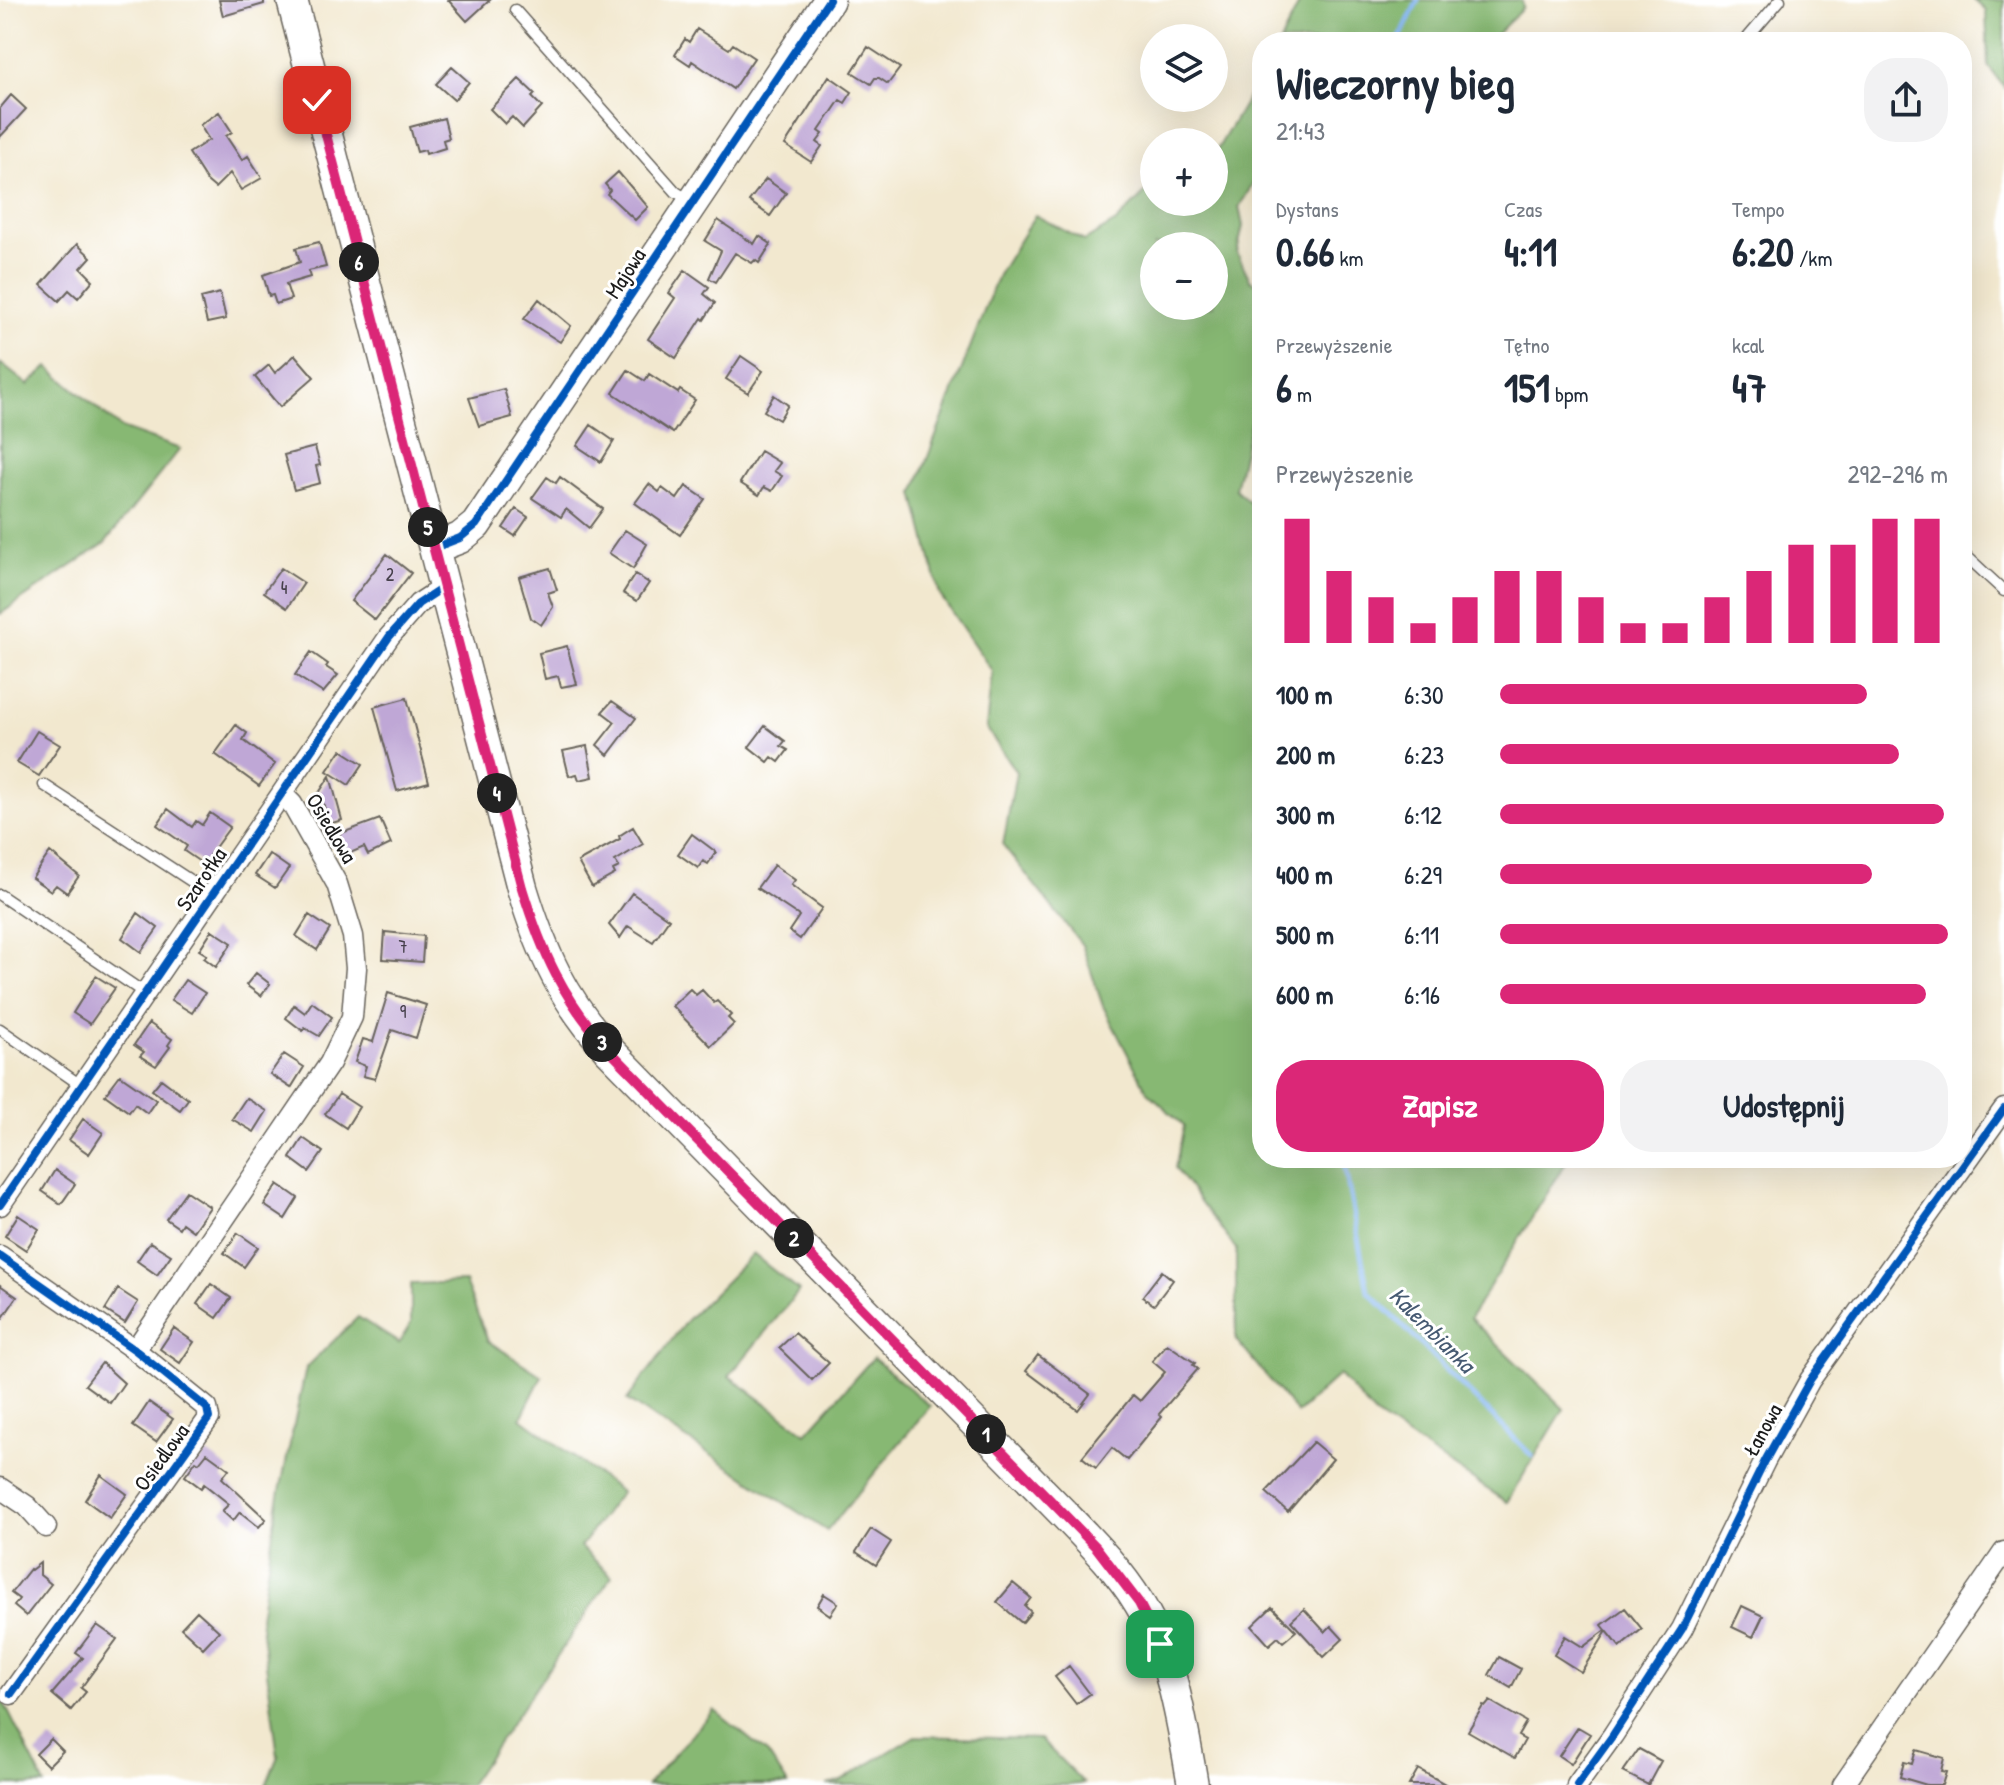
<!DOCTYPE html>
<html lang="pl">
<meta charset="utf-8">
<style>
body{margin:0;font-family:"Patrick Hand",sans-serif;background:#f2f2f3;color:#1f2937;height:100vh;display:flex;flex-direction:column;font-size:30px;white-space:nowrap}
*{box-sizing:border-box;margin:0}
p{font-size:26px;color:#747a83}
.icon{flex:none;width:44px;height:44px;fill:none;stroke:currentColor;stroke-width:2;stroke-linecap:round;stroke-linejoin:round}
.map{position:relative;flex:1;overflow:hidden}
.details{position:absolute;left:1252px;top:32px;width:720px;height:1136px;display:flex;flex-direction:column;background:#fff;border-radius:32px;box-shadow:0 8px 32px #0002}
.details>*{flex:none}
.fabs{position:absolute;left:1140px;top:24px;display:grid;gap:16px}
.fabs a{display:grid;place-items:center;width:88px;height:88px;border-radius:50%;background:#fff;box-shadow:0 8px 32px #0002;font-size:40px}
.pin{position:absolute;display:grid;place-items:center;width:68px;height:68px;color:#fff;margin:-34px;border-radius:16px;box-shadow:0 4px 12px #0006}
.km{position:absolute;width:40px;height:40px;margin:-20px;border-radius:50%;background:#222;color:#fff;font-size:22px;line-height:40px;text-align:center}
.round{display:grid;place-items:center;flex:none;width:84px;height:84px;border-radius:32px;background:#f2f2f3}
.overview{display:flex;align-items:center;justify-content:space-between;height:136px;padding:0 24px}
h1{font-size:44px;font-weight:700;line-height:60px}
.stats{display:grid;grid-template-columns:repeat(3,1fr);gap:12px;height:136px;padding:8px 24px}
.stats div{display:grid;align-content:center}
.stats b{font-size:40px;font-weight:700}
.stats small{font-size:22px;font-weight:400}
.stats p{font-size:22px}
.chart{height:224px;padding:16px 24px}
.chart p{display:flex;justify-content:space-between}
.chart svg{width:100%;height:144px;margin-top:8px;stroke:#db2777;stroke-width:6}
.button{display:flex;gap:16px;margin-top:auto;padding:16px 24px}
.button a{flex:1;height:92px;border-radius:32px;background:#db2777;color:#fff;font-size:32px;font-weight:700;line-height:92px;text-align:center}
.button a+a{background:#f2f2f3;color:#1f2937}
ul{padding:0 24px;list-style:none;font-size:26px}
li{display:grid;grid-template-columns:128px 96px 1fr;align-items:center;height:60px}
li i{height:20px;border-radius:10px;background:#db2777}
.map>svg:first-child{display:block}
.forest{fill:#87b873;stroke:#526a48;stroke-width:2;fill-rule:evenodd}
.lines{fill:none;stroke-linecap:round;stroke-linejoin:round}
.stream{stroke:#86b7f2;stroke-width:5}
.building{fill:#bfa7d6}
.lane-casing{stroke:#67635b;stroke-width:13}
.street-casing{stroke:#67635b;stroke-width:23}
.secondary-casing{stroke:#67635b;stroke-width:33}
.lane{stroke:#fff;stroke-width:10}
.street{stroke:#fff;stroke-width:20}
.secondary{stroke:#fff;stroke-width:30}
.cycleway-casing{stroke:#fff;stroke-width:13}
.cycleway{stroke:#0057b8;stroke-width:8}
.route-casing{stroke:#fff;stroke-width:16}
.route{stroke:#db2777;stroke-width:10}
.labels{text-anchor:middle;stroke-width:6;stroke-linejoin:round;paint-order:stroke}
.number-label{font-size:18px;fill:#453f4a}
.street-label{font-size:22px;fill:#1c1c1c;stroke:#fff}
.water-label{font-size:24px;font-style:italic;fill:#465a72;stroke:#fff}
</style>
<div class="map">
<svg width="2004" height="1785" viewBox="0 0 2004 1785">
<rect width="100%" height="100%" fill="#fff"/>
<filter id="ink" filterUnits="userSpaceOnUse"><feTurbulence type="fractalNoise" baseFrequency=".0125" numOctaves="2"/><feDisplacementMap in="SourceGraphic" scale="16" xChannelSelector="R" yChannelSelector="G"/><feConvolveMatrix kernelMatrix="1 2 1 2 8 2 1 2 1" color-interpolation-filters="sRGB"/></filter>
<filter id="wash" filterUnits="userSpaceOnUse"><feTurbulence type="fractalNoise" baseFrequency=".006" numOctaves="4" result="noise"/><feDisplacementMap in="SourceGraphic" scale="32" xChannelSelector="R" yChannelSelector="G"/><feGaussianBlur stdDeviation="1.8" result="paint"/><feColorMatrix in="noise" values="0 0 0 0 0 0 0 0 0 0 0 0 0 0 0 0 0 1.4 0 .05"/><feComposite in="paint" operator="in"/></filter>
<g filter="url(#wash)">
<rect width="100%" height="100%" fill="#f2e8cf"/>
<path class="forest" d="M1301 0H1522L1523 8 1489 42H1280Z
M1974 0H2004V87L1988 66 1986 11Z
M1262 74V169L1239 207 1243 226 1237 253 1250 280 1262 287V374L1235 489 1262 513V1158H1569L1470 1318 1564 1409 1507 1502 1375 1415 1339 1375 1297 1413 1236 1340V1249L1175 1168 1184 1126 1147 1091 1103 1006 1082 945 1003 845 1016 772 986 728 992 671 940 595 914 493 998 275 1035 215 1084 241 1116 222 1154 184V202H1214V155ZM1154 246H1214V306H1154Z
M0 363 28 385 48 367 121 428 180 449 104 544 0 614Z
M753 1254 799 1291 729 1376 806 1433 873 1358 930 1406 827 1531 627 1400 686 1321Z
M465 1282 488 1341 542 1376 521 1418 621 1492 580 1547 612 1576 469 1785H266L278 1756 260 1617 277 1505 306 1368 358 1317 399 1343 411 1323V1284Z
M0 1699H2L45 1785H0Z
M714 1710 768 1754 788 1785H647Z
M915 1736 1040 1739 1084 1783 1069 1785H827L841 1781Z"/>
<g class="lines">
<path class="stream" d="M1398 42 1418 0
M1343 1158 1368 1291 1532 1456"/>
</g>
<g id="blocks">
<path class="building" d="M219 0H264V4L223 16Z
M448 0H490L467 21Z
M697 29 729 49 733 44 754 58 733 89 692 61 690 65 675 55 685 39 689 42Z
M868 47 900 68 888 84 879 78H875L871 84 852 72Z
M452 67 469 82 454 100 436 84Z
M829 76 852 92 845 103 840 100 819 131 823 134 817 142 822 146 811 162 785 145Z
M519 79 535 94 532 97 542 107 523 128 512 117 505 124 490 109Z
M11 95 26 109 0 137V108Z
M219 112 232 132 226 136 242 160 248 156 262 178 241 190 230 173 215 188 207 181 189 153 209 140 200 125Z
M444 118 449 138 443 140 445 148 426 154 425 150 417 152 410 127Z
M618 172 648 207 635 220 607 194 610 190 605 184Z
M766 179 786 193 770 216 749 201Z
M718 220 754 244 759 236 771 244 759 263 755 260 752 263 735 253 716 282 709 278 721 251 705 241Z
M319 242 326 267 308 271 310 277 286 284 291 299 276 304 273 295 269 296 263 275 300 262 296 248Z
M77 244 91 257 81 268 93 280 78 298 69 290 59 301 41 285Z
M685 270 709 287 704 294 715 303 704 320 702 318 676 358 648 339 675 298 669 293Z
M220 293 226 319 207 323 201 298Z
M539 299 571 326 560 342 524 319Z
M295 355 314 377 280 407 255 377 269 365 275 373Z
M741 356 763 371 748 393 726 379Z
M628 370 645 381 649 374 678 393 680 390 695 400 673 433 613 393Z
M504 389 512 417 479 426 469 398Z
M774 395 788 405 779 420 764 411Z
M591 425 614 441 601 462 577 446Z
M315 447 320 465 316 466 320 483 294 490 284 455Z
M760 451 780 463 774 471 782 476 772 491 764 487 759 495 740 483Z
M547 477 556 483 560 477 603 509 589 528 566 509 561 517 532 498Z
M649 484 659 492 662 488 677 499 686 486 705 499 680 535 635 503Z
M516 509 528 517 515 536 503 528Z
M625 530 647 544 633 569 609 553Z
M387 554 411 573 375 620 351 601Z
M281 568 304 583 287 608 264 592Z
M550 568 557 590 548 593 553 607 541 625 531 618 519 577Z
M635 574 649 583 637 601 623 593Z
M567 646 577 684 561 687 558 676 545 679 539 653Z
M311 652 328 664 326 667 338 675 323 693 295 675Z
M407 698 429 782 397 791 374 707Z
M612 701 636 718 608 755 597 745 615 722 602 712Z
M236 725 247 733 243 740 275 764 259 786 215 754Z
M765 726 785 741 781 746 788 750 779 762 772 757 768 762 749 747Z
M37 731 60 745 39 776 17 763Z
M587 746 593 777 579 780 577 774 569 776 563 751Z
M341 750 363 764 349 785 327 771Z
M330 776 342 820 329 824 322 799 317 796Z
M168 809 192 827 196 821 202 825 210 813 230 827 203 864 184 851 187 846 157 825Z
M380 819 391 844 368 855 364 847 348 854 339 834Z
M633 827 643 844 615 861 619 867 613 870 615 874 592 887 578 862 620 839 619 836Z
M692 834 716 852 708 864 703 861 698 868 678 854Z
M50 852 79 876 67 893 56 885 51 891 32 878Z
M269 854 289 868 275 888 255 875Z
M774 865 795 880 791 885 822 908 800 939 789 931 799 916 757 888Z
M632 893 669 919 653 942 628 926 620 938 609 925Z
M138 913 158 928 141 952 122 938Z
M309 915 330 929 317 950 296 936Z
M212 930 232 943 216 967 204 958 207 955 199 950Z
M385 932 424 936 422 962 383 959Z
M256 973 270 984 261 996 246 985Z
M96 976 115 988 90 1024 73 1013Z
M185 980 205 993 192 1013 171 1000Z
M690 989 696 995 702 990 714 1003 717 1001 731 1015 728 1018 734 1024 711 1046 672 1006Z
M388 993 426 1005 416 1038 392 1030 375 1079 363 1076 366 1066 355 1062 363 1039 373 1042Z
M312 1002 332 1017 319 1036 305 1028 303 1031 286 1018 294 1005 305 1013Z
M149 1023 172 1039 168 1045 170 1047 156 1066 140 1056 144 1052 134 1045Z
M284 1054 304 1067 291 1088 270 1074Z
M120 1075 156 1100 147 1113 135 1104 129 1112 105 1095Z
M161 1079 188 1099 180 1110 152 1090Z
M339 1094 359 1107 346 1128 325 1114Z
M246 1098 267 1111 254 1132 232 1119Z
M83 1119 103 1133 89 1154 69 1140Z
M303 1138 323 1152 309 1172 290 1158Z
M55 1170 75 1184 61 1204 42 1191Z
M278 1184 298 1198 285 1219 264 1205Z
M186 1191 210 1207 193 1231 182 1223 179 1228 166 1219Z
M18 1215 39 1229 26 1250 5 1236Z
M238 1233 258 1247 244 1267 224 1253Z
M150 1242 171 1255 157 1275 137 1261Z
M1162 1271 1173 1280 1154 1305 1142 1297Z
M211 1284 231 1298 217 1318 197 1304Z
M0 1285 17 1297 0 1322Z
M118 1289 138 1302 125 1323 105 1310Z
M174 1328 194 1342 180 1363 160 1349Z
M795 1333 829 1363 812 1380 779 1348Z
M1167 1344 1195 1363 1193 1365 1198 1369 1159 1414 1162 1417 1127 1460 1112 1448 1096 1468 1082 1457 1133 1395 1140 1401 1165 1372 1152 1361Z
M1038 1355 1090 1394 1078 1410 1026 1371Z
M102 1363 124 1383 110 1403 85 1385Z
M149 1402 173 1419 156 1442 133 1426Z
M1313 1442 1333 1459 1288 1512 1266 1492Z
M207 1453 229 1469 222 1478 266 1519 259 1527 240 1512 233 1521 222 1511 229 1504 204 1484 201 1488 185 1476 196 1461 199 1463Z
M101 1475 127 1494 110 1518 85 1500Z
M871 1529 891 1542 876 1565 856 1552Z
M40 1563V1575L51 1584 26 1616 14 1606 19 1599 11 1593 30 1569 31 1570Z
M1013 1583 1031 1598 1025 1606 1031 1612 1022 1623 997 1602Z
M824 1594 838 1603 830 1615 817 1606Z
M1742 1606 1763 1616 1753 1637 1732 1627Z
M1272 1607 1296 1631 1283 1642 1278 1637 1269 1645 1252 1626Z
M1625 1608 1642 1629 1620 1647 1607 1631 1581 1672 1554 1655 1565 1636 1583 1647 1606 1630 1602 1625Z
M1304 1609 1325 1632 1331 1626 1343 1639 1324 1657 1291 1621Z
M197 1611 219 1631 203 1648 181 1628Z
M97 1625 117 1639 81 1688 86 1692 71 1710 52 1694 83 1658 76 1653Z
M1499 1657 1521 1669 1511 1688 1489 1675Z
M1069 1666 1090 1694 1076 1704 1055 1677Z
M1490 1701 1526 1722 1518 1736 1525 1740 1515 1758 1468 1731 1483 1706 1485 1707Z
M1578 1727 1590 1734 1571 1764 1559 1756Z
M51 1739 63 1751 48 1766 36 1754Z
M1639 1749 1661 1761 1648 1785 1623 1772Z
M1916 1750 1944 1758 1941 1771 1946 1772 1942 1785H1927L1900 1777 1904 1762 1912 1764Z
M1418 1769 1447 1785H1409Z"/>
</g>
</g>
<g filter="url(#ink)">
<use href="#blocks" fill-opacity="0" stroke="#67635b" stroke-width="2"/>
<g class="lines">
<g class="lane-casing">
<path id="lane" d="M515 10 676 192 691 201
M1744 42 1780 0
M1962 552 2004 591
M44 785 211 894
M0 895 146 994
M0 1029 82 1086"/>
</g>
<g class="street-casing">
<path id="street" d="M0 1205 389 637 418 604 444 587
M0 1256 135 1350 207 1408 209 1418 11 1694
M135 1350 330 1063 352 1017 356 968 353 936 337 884 292 804 282 794
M0 1488 27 1506 46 1527
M1577 1785 1613 1735 1682 1629 1765 1461 1810 1380 2004 1109
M1843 1785 2004 1552"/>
</g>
<g class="secondary-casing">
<path id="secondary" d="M292 0 522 888C542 953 563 1000 610 1051L1064 1514C1091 1542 1119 1570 1139 1603 1173 1658 1182 1723 1193 1785
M434 548 460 538 476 525 829 0"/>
</g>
<use href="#lane" class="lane"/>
<use href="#street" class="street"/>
<use href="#secondary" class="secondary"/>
<g class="cycleway-casing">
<path id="cycleway" d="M434 548 460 538 476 525 829 0
M0 1205 389 637 418 604 444 587
M0 1256 135 1350 207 1408 209 1418 11 1694
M1577 1785 1613 1735 1682 1629 1765 1461 1810 1380 2004 1109"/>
</g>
<use href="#cycleway" class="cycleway"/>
</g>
</g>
<g class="lines" filter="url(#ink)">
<g class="route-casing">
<path id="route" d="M317 100 522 888C542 953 563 999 610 1051L1096 1547 1139 1603 1160 1644"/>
</g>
<use href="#route" class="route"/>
</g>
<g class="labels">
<g class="number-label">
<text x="390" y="581">2</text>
<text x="284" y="594">4</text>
<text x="403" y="953">7</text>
<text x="403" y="1018">9</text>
</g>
<g class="street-label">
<text transform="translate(625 273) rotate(-57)" y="8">Majowa</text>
<text transform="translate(332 828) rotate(59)" y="8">Osiedlowa</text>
<text transform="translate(201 879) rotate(-56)" y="8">Szarotka</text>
<text transform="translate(1762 1430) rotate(-61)" y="8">Łanowa</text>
<text transform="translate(161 1457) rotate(-54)" y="8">Osiedlowa</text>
</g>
<g class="water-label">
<text transform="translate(1432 1330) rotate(45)" y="8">Kalembianka</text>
</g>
</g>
</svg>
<div class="fabs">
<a><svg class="icon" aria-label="layers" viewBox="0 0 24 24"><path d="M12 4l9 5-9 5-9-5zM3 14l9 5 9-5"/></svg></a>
<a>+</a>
<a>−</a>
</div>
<div class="pin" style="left:1160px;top:1644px;background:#1e9e55"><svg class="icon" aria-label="arrive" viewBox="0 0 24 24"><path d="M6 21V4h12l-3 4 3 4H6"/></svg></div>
<div class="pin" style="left:317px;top:100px;background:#d93025"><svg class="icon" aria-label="check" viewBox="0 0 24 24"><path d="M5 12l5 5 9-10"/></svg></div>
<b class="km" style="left:986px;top:1434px">1</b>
<b class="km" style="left:794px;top:1238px">2</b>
<b class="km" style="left:602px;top:1042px">3</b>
<b class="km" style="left:497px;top:793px">4</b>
<b class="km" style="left:428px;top:527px">5</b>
<b class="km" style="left:359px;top:262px">6</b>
<section class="details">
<div class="overview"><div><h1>Wieczorny bieg</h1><p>21:43</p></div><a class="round"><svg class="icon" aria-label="share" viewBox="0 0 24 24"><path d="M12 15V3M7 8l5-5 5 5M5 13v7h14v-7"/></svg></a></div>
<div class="stats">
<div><p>Dystans</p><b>0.66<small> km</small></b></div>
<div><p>Czas</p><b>4:11</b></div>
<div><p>Tempo</p><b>6:20<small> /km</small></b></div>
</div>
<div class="stats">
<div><p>Przewyższenie</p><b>6<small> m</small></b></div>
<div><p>Tętno</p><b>151<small> bpm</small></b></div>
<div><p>kcal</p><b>47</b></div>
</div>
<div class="chart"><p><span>Przewyższenie</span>292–296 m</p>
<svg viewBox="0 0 160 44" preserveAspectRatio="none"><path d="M5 44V6M15 44V22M25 44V30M35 44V38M45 44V30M55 44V22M65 44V22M75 44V30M85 44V38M95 44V38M105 44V30M115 44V22M125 44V14M135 44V14M145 44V6M155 44V6"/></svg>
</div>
<ul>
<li><b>100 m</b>6:30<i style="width:82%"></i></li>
<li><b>200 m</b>6:23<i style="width:89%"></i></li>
<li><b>300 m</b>6:12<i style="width:99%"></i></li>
<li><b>400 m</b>6:29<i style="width:83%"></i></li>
<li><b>500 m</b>6:11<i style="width:100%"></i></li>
<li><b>600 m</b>6:16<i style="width:95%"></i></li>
</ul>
<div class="button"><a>Zapisz</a><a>Udostępnij</a></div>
</section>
</div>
